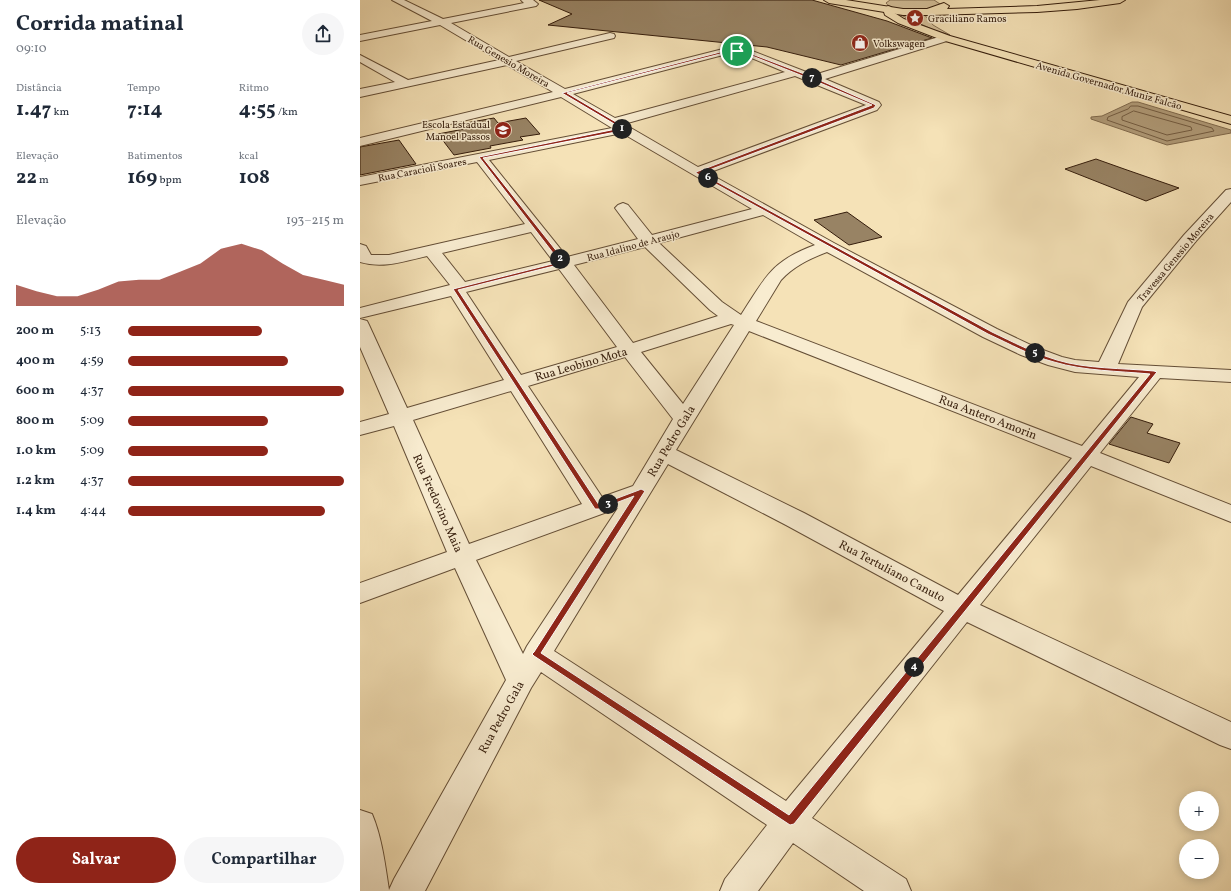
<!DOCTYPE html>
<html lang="pt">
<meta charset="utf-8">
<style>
body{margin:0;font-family:Vollkorn,serif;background:#f6f6f7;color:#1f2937;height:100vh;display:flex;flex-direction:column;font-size:15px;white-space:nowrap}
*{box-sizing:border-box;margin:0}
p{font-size:13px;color:#747a83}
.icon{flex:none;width:22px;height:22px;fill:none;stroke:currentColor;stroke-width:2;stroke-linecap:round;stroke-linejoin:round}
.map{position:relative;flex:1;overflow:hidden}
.sheet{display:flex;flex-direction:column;background:#fff;width:360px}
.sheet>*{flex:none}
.controls{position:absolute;left:819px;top:791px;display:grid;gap:8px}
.controls a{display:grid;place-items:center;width:40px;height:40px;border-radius:50%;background:#fff;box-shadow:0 2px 10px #0003;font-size:20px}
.pin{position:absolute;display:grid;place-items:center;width:34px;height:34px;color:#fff;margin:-17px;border:2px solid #fff;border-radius:50%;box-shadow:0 1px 4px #0007}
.km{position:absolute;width:20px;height:20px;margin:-10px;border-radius:50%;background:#222;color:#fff;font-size:11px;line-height:20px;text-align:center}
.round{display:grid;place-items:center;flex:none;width:42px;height:42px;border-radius:21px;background:#f6f6f7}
.summary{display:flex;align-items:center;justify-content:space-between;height:68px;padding:0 16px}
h1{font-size:22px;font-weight:700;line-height:30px}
.metrics{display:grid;grid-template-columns:repeat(3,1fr);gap:6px;height:68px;padding:4px 16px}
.metrics div{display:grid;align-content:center}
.metrics b{font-size:20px;font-weight:700}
.metrics small{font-size:11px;font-weight:400}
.metrics p{font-size:11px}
.chart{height:112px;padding:8px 16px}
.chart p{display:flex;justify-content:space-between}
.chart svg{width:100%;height:72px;margin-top:4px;fill:#8f2418;opacity:.7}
.primary-button{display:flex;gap:8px;margin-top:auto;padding:8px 16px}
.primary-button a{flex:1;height:46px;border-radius:24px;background:#8f2418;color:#fff;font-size:16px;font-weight:700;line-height:46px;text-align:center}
.primary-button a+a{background:#f6f6f7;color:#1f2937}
ul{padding:0 16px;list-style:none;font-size:13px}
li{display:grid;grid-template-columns:64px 48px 1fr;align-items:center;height:30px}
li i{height:10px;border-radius:5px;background:#8f2418}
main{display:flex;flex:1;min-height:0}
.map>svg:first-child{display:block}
.green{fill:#d4c09a;stroke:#846e52}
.water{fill:#b39f7d;stroke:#806b4f}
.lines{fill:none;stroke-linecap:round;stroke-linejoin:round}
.shore{stroke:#745e44;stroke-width:1}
.building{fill:#988364;stroke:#341c0b}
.minor-casing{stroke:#644e36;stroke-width:2}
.major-casing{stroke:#341c0b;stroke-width:2}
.highway-casing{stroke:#341c0b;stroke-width:2}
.minor{fill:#f8ecd0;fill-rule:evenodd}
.major{fill:#f5e2b7;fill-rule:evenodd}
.highway{fill:#f5e2b7;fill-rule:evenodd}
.route{fill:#8f2418;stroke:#fff;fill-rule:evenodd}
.labels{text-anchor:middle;stroke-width:3;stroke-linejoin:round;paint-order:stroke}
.far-poi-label{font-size:10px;fill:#341c0b;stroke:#f8ecd0;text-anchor:start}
.far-street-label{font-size:10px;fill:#341c0b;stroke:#f8ecd0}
.street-label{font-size:12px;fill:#341c0b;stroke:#f8ecd0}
</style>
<main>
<section class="sheet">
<div class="summary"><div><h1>Corrida matinal</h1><p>09:10</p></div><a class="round"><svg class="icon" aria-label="share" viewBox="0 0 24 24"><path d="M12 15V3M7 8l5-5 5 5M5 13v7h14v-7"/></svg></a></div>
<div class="metrics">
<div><p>Distância</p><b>1.47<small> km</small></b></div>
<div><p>Tempo</p><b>7:14</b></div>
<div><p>Ritmo</p><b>4:55<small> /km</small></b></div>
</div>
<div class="metrics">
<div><p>Elevação</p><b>22<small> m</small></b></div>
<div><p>Batimentos</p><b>169<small> bpm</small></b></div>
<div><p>kcal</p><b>108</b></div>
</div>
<div class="chart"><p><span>Elevação</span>193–215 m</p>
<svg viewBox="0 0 160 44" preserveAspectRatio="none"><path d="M0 44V31L10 35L20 38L30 38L40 34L50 29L60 28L70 28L80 23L90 18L100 9L110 6L120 10L130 18L140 25L150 28L160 31V44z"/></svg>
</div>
<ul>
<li><b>200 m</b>5:13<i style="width:62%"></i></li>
<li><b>400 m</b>4:59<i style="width:74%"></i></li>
<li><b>600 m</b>4:37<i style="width:100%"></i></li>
<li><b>800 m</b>5:09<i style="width:65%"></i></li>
<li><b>1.0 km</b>5:09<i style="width:65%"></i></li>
<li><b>1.2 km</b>4:37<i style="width:100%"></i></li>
<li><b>1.4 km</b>4:44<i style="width:91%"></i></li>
</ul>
<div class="primary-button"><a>Salvar</a><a>Compartilhar</a></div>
</section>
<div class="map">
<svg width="871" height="891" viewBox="0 0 871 891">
<rect width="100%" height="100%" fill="#f5e2b7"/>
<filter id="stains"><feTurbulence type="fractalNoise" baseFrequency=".005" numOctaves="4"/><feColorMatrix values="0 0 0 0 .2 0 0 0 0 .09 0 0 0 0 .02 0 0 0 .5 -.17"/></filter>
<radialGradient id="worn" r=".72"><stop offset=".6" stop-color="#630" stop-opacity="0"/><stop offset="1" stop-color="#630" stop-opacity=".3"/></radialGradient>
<path class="green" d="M530 0H574L580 4C575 14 531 12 526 3Z
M534 12 563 13 573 25 590 35 574 30Z"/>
<path class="water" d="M772 102H778L871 130V133L807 145 731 119V117L742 116Z"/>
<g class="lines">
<path class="shore" d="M771 106H778L852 128 854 131 807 141 747 120 748 117 768 109Z
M774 111 831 127 832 130 807 135 762 120V117Z"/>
</g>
<path class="building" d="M179 0H452L527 21 572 38 481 65 407 47 188 25 212 14Z
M134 118 138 123 166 118 180 134 160 137 163 140 130 146 131 148 94 155 78 134 104 129 100 124Z
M39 140 56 164 0 175V147Z
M736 159 767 170 819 188 786 201 705 169Z
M487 212 522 237 489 245 454 220Z
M771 417 793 424 787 433 820 443 809 463 749 444Z"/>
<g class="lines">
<g class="minor-casing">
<path id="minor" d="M32 0H44L83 19 164 3 161 0H173L178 4 176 6 91 23 149 57 250 33 254 34 255 36 254 38 156 61 205 89 367 48 387 49 454 75 582 36H590L591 38 590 40 465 79 519 102 521 105 517 110 348 173 474 243 637 329 675 347 702 357 715 360 739 362 768 302 824 235 866 190 871 189V202L836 241 782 307 758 364 871 370V382L800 378 740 453 871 505V522L731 466 620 605 871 722V749L860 745 607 622 452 818 546 879 551 891H504L433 843 398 891H360L365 879 407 825 181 672 171 688 65 891H0V810L12 814C22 838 25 864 29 890L34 879 146 680 95 568 0 603V583L87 552 34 426 0 435V422L29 414 0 347V319L7 321 9 325 47 408 144 380 91 296 0 318V308L90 285 67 256C45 261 23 269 0 262V244L6 246 11 255H29L165 224 117 162 0 185V177L252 128 201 97 0 146V138L193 92 147 65 0 97V89L35 82 0 62V55L48 80 139 60 80 25 0 41V35L72 21ZM367 54H382L425 72 255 118 213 94ZM435 76 506 105 338 167 264 124ZM262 133 392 209 292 235 268 205 263 203 258 205 255 208 278 239 207 257 129 160ZM403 215 455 245C411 261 405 278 381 315L362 302 299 243ZM171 232 193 261 105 282 82 253ZM285 247 350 310 358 316 273 343 214 265ZM467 252 623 337 661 355 688 365 715 372 779 377 722 446 396 321 421 280C434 266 449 259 467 252ZM199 269 257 347 161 375 106 292ZM371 324 374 325 323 404 281 352ZM389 331 712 458 598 595 444 513 316 450ZM265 357 313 419 273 486 242 497 168 386ZM151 391 222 504 109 544 53 420ZM308 464 426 525 584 611 426 801 194 651ZM258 508 167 646 163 654 116 560Z"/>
</g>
<g class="major-casing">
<path id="major" d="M528 6 531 7 533 12 544 19 590 36 871 116V124L582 40 538 23 525 15 523 9Z"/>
</g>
<g class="highway-casing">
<path id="highway" d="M464 0H486L543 9H567L584 3 589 6 587 9 677 6 740 0H765L760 3 717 9 677 12 571 15H543L469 3Z"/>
</g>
<use href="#minor" class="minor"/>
<use href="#major" class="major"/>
<use href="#highway" class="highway"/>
</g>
<path class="route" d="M368 50 384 51 455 78 516 105 514 108 341 173 632 332C653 342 674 353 697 360 726 369 763 368 794 371L797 372 434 824 430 825 174 656 172 654 174 652 274 496 240 509H235L93 289 200 262 119 157 261 128 202 93ZM368 52H382L453 80 512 105 336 172V173L628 334C650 344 671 356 694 362 724 371 758 371 790 374L429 815 181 653 285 491 281 489 279 490 239 505 98 290 206 263 123 158 266 130V128L207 93Z"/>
<defs>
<g id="sight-disc" transform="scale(0.9)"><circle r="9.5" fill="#8f2418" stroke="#f8ecd0"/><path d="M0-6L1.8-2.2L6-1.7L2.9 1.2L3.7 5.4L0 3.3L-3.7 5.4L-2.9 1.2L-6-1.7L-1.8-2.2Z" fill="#fff"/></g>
<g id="shop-disc" transform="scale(0.9)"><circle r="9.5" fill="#8f2418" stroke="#f8ecd0"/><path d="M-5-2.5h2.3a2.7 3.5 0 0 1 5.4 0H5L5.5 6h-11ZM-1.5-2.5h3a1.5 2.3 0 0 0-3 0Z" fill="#fff"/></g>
<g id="school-disc" transform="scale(0.9)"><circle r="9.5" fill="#8f2418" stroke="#f8ecd0"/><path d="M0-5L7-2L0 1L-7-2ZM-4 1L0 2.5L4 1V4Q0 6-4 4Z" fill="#fff"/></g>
</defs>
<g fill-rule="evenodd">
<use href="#sight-disc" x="555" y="18"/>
<use href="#shop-disc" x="500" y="43"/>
<use href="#school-disc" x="143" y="130"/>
</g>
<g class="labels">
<g class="far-poi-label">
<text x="568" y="22">Graciliano Ramos</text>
<text x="513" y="47">Volkswagen</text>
<text x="130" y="128" text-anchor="end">Escola Estadual<tspan x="130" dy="12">Manoel Passos</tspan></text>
</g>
<g class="far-street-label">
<text transform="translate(149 61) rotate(30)" y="4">Rua Genesio Moreira</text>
<text transform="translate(749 85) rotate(16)" y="4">Avenida Governador Muniz Falcão</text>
<text transform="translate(62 169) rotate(-11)" y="4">Rua Caracioli Soares</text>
<text transform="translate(273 245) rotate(-15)" y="4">Rua Idalino de Araujo</text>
<text transform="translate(815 257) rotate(-50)" y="4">Travessa Genesio Moreira</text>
</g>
<g class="street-label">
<text transform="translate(221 364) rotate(-16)" y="4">Rua Leobino Mota</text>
<text transform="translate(628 417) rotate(21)" y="4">Rua Antero Amorin</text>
<text transform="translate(311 441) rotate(-59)" y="4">Rua Pedro Gala</text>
<text transform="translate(78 503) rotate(66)" y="4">Rua Fredovino Maia</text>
<text transform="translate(532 571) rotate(28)" y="4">Rua Tertuliano Canuto</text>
<text transform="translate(141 717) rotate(-61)" y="4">Rua Pedro Gala</text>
</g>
</g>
<rect width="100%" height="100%" filter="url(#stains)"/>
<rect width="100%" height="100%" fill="url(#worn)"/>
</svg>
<div class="controls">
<a>+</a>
<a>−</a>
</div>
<div class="pin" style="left:377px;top:51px;background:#1e9e55"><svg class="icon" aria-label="arrive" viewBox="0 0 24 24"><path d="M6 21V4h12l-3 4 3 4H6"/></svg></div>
<b class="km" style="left:262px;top:129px">1</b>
<b class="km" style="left:200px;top:259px">2</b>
<b class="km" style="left:248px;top:504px">3</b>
<b class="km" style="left:554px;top:667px">4</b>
<b class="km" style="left:675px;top:353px">5</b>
<b class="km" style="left:348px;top:178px">6</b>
<b class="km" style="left:452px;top:78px">7</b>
</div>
</main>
